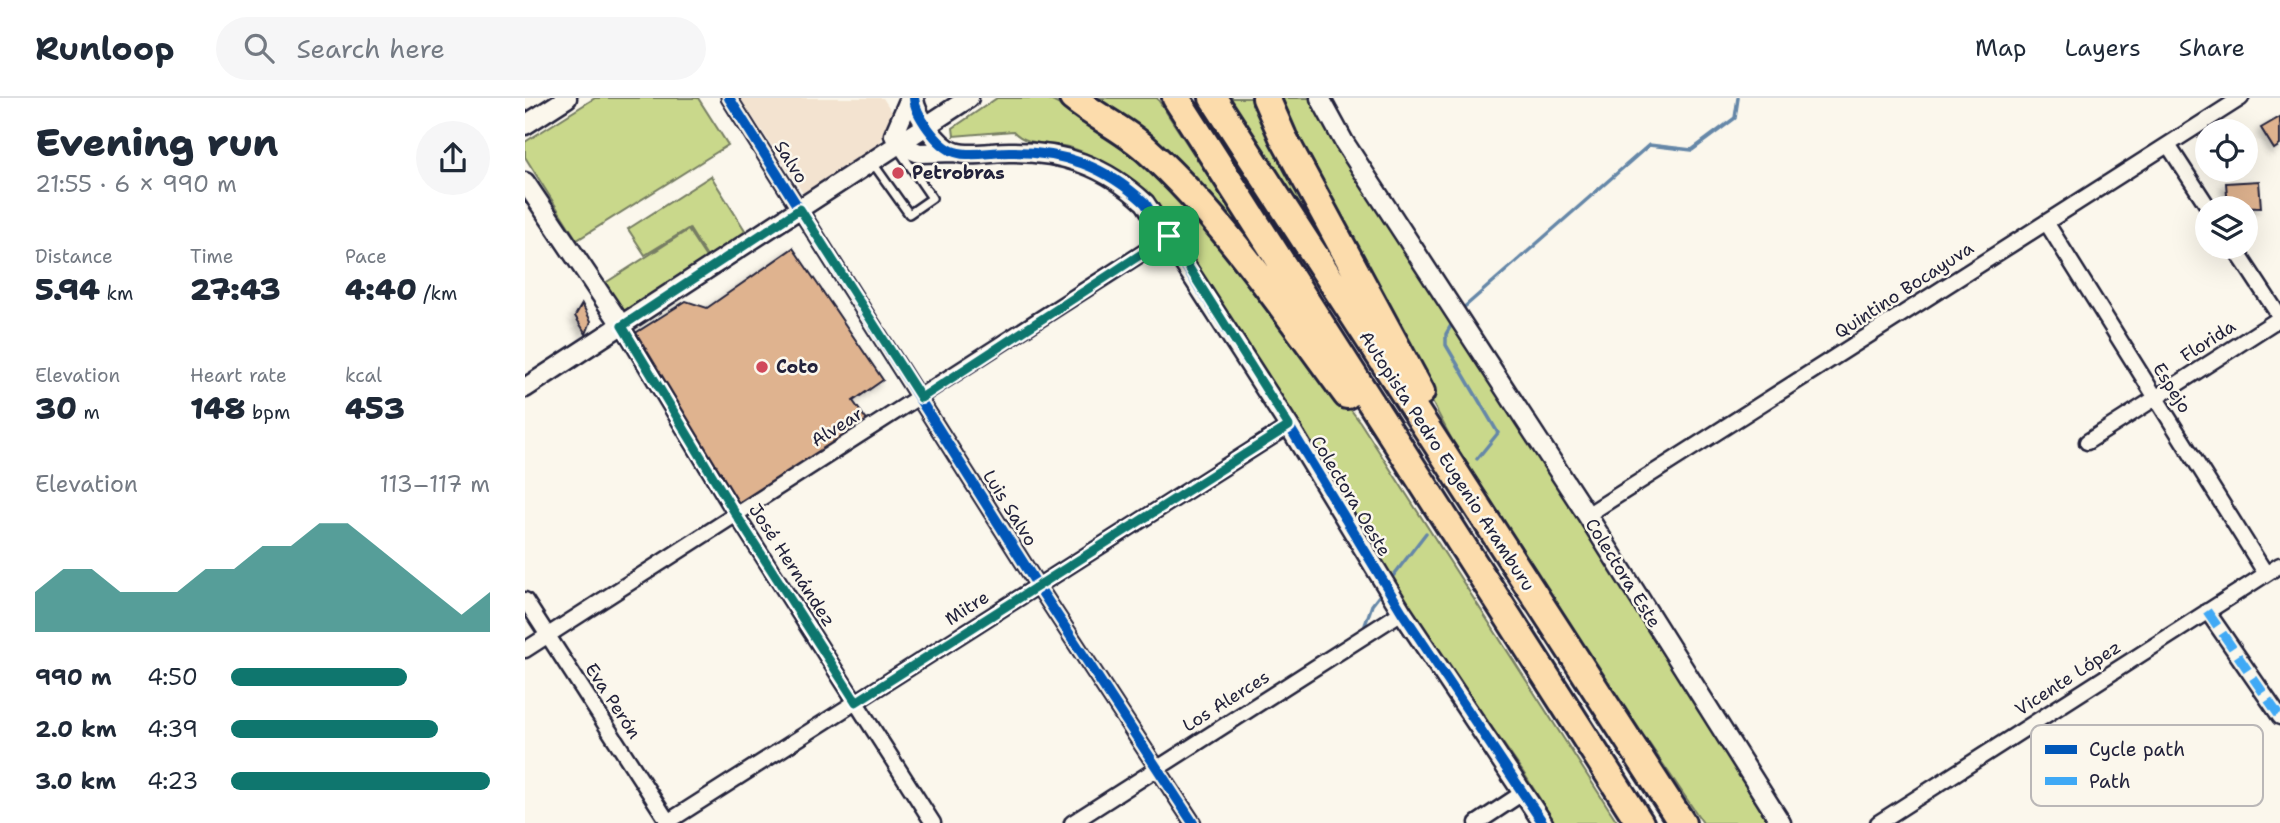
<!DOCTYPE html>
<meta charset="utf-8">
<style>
body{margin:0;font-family:"Shantell Sans",sans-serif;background:#f6f6f7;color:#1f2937;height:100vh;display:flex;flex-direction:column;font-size:26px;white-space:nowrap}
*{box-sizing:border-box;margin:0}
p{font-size:23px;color:#747a83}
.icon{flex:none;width:38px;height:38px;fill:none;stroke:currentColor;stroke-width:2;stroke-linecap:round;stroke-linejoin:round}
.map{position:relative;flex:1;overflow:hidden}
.side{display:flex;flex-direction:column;background:#fff;width:525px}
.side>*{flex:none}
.tools{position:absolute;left:1670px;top:21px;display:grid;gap:14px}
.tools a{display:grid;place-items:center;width:63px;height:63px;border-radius:50%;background:#fff;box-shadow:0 7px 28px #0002;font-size:35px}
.pin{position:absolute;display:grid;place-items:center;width:60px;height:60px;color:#fff;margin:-30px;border-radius:14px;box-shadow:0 4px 10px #0006}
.round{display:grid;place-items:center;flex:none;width:74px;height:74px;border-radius:37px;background:#f6f6f7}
.overview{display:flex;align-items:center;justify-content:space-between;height:119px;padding:0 35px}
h1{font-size:38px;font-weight:800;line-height:52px}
.figures{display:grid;grid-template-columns:repeat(3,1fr);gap:10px;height:119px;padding:7px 35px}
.figures div{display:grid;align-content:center}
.figures b{font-size:30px;font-weight:800}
.figures small{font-size:19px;font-weight:400}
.figures p{font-size:19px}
.chart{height:196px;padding:14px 35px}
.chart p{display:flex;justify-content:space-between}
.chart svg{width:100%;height:126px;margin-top:7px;fill:#0f766e;opacity:.7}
ul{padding:0 35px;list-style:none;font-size:23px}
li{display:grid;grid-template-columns:112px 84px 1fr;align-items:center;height:52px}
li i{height:18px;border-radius:9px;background:#0f766e}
header{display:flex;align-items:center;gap:42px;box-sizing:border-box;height:98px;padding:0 35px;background:#fff;border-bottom:2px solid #e0e1e3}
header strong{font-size:33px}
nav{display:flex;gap:38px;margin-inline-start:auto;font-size:24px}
.search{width:490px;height:63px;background:#f6f6f7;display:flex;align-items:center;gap:18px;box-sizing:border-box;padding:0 24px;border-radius:38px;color:#747a83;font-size:26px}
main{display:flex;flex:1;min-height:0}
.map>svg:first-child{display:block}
.built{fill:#f3e3d0}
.green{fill:#c9d88b;stroke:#767d63;stroke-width:2}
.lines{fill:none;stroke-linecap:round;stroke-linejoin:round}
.stream{stroke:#6587a8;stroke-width:3.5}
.building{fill:#dfb38f;stroke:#22223b;stroke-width:2;filter:url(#shadow)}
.service-casing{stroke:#22223b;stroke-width:12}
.minor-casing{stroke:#22223b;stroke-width:19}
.tertiary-casing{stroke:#22223b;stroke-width:23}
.motorway-casing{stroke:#22223b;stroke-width:32}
.service{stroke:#fbf7ec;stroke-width:7}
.minor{stroke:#fbf7ec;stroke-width:14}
.tertiary{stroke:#fbf7ec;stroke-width:18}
.motorway{stroke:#fcdcac;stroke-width:26}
.quiet{stroke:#3fa9f5;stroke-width:9;stroke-dasharray:18 9;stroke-linecap:butt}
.cycleway-casing{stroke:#fbf7ec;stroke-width:15}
.cycleway{stroke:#0057b8;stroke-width:10}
.route-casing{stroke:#fff;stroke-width:14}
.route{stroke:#0f766e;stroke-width:9}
.poi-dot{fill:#d1495b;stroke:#fbf7ec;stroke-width:2.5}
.labels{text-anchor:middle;stroke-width:5;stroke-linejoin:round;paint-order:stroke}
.street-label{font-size:18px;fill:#22223b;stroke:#fbf7ec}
.poi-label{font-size:18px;font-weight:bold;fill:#22223b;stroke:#fbf7ec;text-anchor:start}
.key{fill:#fbf7ec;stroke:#bab7b7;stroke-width:2}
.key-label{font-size:19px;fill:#22223b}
</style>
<header>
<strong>Runloop</strong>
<div class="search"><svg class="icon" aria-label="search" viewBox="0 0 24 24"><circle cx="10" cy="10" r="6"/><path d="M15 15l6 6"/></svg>Search here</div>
<nav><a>Map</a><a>Layers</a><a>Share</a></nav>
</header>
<main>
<section class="side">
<div class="overview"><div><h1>Evening run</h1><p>21:55 · 6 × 990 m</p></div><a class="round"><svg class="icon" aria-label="share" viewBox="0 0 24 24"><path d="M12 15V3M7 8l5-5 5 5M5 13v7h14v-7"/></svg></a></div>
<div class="figures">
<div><p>Distance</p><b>5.94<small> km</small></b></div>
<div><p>Time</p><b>27:43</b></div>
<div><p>Pace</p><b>4:40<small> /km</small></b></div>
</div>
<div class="figures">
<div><p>Elevation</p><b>30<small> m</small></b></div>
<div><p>Heart rate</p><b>148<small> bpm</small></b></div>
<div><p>kcal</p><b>453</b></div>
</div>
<div class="chart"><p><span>Elevation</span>113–117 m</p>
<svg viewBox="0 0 160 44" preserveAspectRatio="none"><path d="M0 44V30L10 22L20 22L30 30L40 30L50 30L60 22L70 22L80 14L90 14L100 6L110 6L120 14L130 22L140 30L150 38L160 30V44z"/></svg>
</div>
<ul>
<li><b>990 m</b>4:50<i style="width:68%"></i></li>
<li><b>2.0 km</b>4:39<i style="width:80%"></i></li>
<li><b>3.0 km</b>4:23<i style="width:100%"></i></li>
</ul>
</section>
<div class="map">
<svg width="1755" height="725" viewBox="0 0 1755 725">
<defs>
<filter id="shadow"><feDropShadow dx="-4" dy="4" stdDeviation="3.5" flood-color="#0004"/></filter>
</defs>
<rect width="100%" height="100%" fill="#fbf7ec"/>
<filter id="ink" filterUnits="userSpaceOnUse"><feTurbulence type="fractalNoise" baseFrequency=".0143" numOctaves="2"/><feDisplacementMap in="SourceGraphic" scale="14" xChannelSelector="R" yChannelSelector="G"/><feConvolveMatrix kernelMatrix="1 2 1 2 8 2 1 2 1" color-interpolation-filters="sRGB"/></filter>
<g filter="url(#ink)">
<path class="built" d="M215 0H358L369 17 355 45 278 95Z"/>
<path class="green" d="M70 0H173L203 47 52 142 0 59V44Z
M472 0H521L559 19 580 25 697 140 835 324 1093 725H1030L1000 677 858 472 770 318 631 108C608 84 582 62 550 51 529 43 503 50 488 33L429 38 428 30Z
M572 0H632L744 171 592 15Z
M704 0H736L830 199Z
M754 0H785L801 30 1011 353 1245 725H1178L1060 551 927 342 808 115Z
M186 78 223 137 184 162 164 130 120 157 103 131Z
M163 132 184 164 95 220 74 189Z"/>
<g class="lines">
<path class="stream" d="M936 212 1124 47 1167 52 1210 20 1213 0
M928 224 921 236V247L973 335 952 361
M865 482 901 435
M839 530 847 507 857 494"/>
</g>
<path class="building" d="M1755 19V47L1749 51 1736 30Z
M1734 83 1736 110 1703 109 1701 85Z
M268 150 358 282 328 303 343 324 210 409 194 383 198 378 115 257 109 236 161 203 182 210Z
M57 206 66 223 61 236 50 218Z"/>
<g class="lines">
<g class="service-casing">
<path id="service" d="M347 64 384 116 407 100 374 52"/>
</g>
<g class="minor-casing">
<path id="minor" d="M204 0 513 488 668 725
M1643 47 1684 110
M1521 124 1741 476
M1709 149 1755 219
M97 228 210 415 408 725
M1562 344 1755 220
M1062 417 1716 0
M0 502 144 725
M1682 513 1755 619
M0 552 644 138
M141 725 764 328
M547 725 877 514
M952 725 999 694
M1353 725 1755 467"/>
</g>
<g class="tertiary-casing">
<path id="tertiary" d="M385 0 369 37 373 46 394 55 430 54
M389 0C390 16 413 49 430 54 444 59 468 54 484 54 538 53 580 68 620 105L764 328 877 514 1018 725
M795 0 819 44 1062 417 1256 725
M0 27 42 0
M0 84 97 228
M0 290 444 0"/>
</g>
<g class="motorway-casing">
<path id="motorway" d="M548 0C571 19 599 31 622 52 699 122 760 213 822 297
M651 0 1115 725
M688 0 1157 725
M741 0 758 39 896 294"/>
</g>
<use href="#service" class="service"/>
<use href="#minor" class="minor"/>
<use href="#tertiary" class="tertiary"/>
<use href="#motorway" class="motorway"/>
<path class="quiet" d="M1682 513 1755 619"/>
<g class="cycleway-casing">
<path id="cycleway" d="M204 0 513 488 668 725
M389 0C390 16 413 49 430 54 444 59 468 54 484 54 538 53 580 68 620 105L764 328 877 514 1018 725"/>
</g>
<use href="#cycleway" class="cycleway"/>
</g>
</g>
<g class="lines" filter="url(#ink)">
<g class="route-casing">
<path id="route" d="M275 111 396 300 644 138 764 328 331 604 210 415 97 228Z"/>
</g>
<use href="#route" class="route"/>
</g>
<g class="poi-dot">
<circle cx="373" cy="75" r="7"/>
<circle cx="237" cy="269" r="7"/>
</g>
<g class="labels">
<g class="street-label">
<text transform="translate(266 64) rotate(58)" y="6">Salvo</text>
<text transform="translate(1379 192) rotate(-33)" y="6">Quintino Bocayuva</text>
<text transform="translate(1683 243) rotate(-33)" y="6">Florida</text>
<text transform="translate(1647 290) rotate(58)" y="6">Espejo</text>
<text transform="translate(312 329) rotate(-32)" y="6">Alvear</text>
<text transform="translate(922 363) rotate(57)" y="6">Autopista Pedro Eugenio Aramburu</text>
<text transform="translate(826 398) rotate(59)" y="6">Colectora Oeste</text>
<text transform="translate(485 410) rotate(58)" y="6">Luis Salvo</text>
<text transform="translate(267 467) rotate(57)" y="6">José Hernández</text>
<text transform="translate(1098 475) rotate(58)" y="6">Colectora Este</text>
<text transform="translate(442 510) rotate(-33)" y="6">Mitre</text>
<text transform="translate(1543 580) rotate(-33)" y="6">Vicente López</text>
<text transform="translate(88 603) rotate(57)" y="6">Eva Perón</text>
<text transform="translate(701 603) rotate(-32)" y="6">Los Alerces</text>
</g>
<g class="poi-label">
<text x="387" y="81">Petrobras</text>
<text x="251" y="275">Coto</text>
</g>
</g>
<rect x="1506" y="627" width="232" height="81" rx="10" class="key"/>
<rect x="1520" y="647" width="32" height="9" fill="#0057b8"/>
<rect x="1520" y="679" width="32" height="8" fill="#3fa9f5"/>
<g class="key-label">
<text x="1564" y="658">Cycle path</text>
<text x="1564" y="690">Path</text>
</g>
</svg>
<div class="tools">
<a><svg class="icon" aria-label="locate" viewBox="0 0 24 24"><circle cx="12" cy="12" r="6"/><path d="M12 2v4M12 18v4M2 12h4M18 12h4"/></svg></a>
<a><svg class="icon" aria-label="layers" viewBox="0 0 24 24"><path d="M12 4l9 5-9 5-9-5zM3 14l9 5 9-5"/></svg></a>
</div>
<div class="pin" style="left:644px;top:138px;background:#1e9e55"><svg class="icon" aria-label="arrive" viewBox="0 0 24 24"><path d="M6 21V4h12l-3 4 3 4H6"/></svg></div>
</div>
</main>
